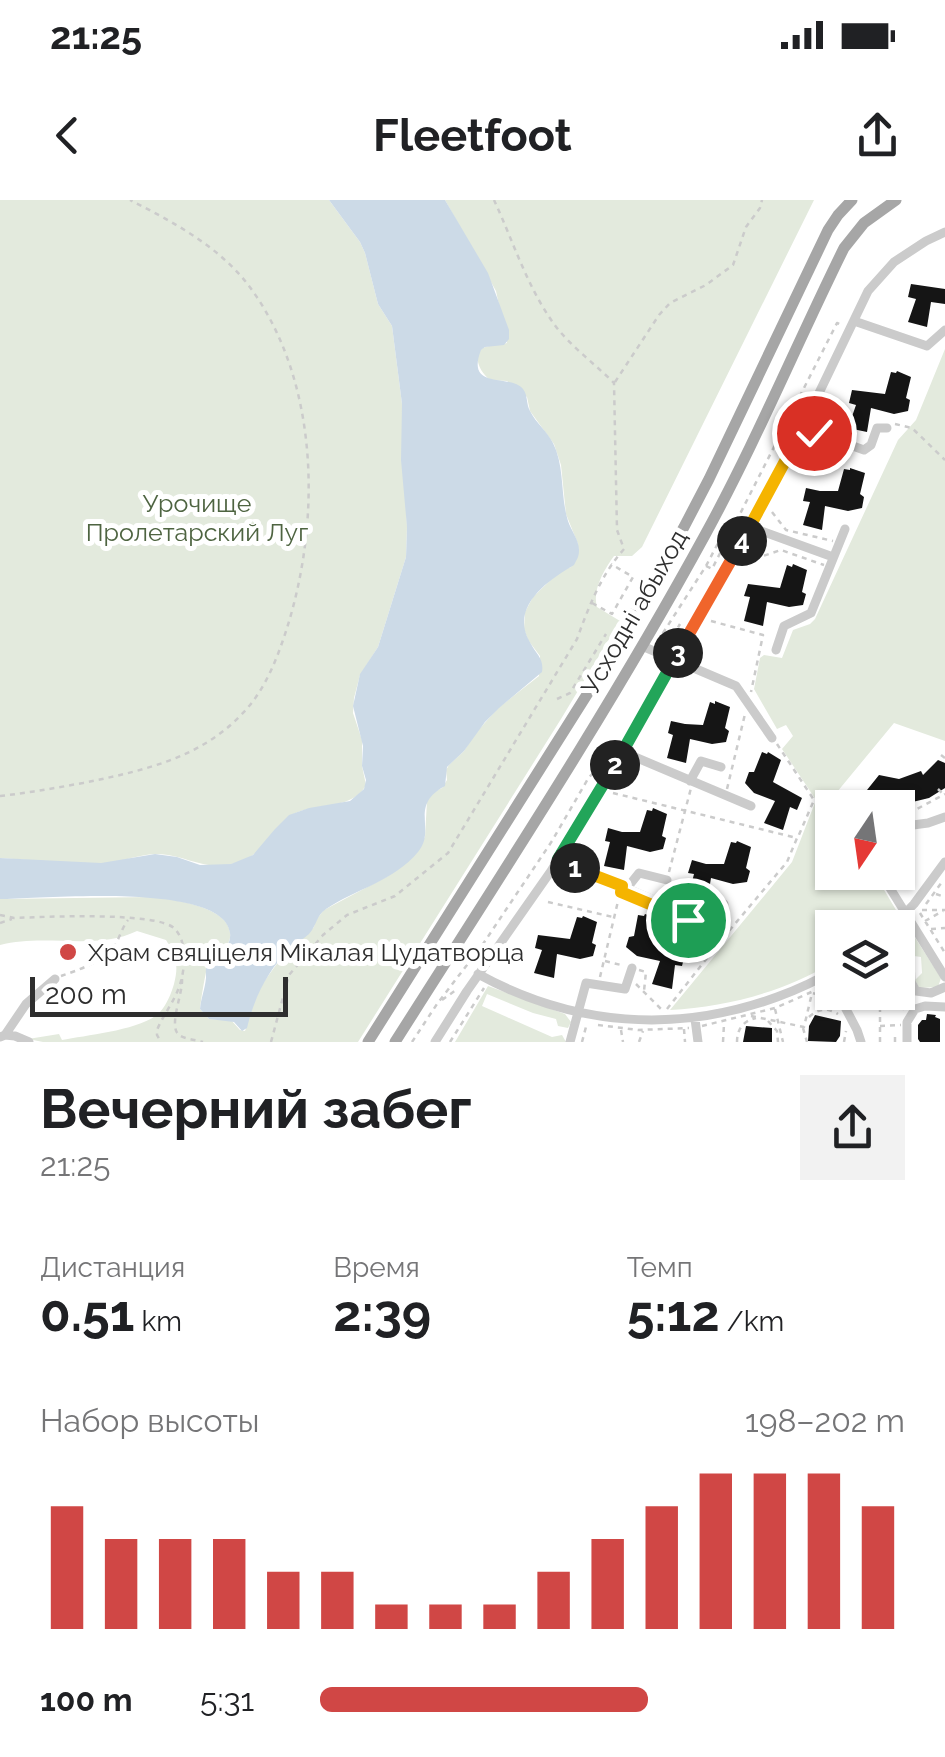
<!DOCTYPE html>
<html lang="ru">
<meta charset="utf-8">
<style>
body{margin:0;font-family:Raleway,sans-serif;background:#f2f2f2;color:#202124;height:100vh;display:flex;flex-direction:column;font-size:38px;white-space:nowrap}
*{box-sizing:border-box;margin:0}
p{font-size:32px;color:#757577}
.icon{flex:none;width:55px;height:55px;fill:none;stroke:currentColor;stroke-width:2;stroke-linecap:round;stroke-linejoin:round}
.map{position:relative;height:842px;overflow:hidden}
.drawer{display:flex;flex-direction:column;background:#fff;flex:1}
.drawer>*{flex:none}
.needle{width:65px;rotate:193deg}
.tools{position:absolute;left:815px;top:590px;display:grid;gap:20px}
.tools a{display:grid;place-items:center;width:100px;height:100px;border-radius:0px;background:#fff;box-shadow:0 2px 8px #0004;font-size:50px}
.scale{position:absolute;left:30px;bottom:25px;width:258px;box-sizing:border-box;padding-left:10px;border:5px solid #2e2e2e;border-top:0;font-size:28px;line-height:35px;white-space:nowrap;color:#2e2e2e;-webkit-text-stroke:8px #fff;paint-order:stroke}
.pin{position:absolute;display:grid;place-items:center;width:85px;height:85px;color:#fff;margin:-42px;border:5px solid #fff;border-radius:50%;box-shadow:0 2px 10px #0007}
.km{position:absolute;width:50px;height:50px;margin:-25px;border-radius:50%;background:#222;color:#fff;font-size:28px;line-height:50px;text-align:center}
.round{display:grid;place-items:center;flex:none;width:105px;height:105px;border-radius:0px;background:#f2f2f2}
.head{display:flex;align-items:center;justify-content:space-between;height:170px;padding:0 40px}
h1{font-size:55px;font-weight:700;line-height:75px}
.stats{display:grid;grid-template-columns:repeat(3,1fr);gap:15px;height:170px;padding:10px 40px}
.stats div{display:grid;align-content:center}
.stats b{font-size:50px;font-weight:700}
.stats small{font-size:28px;font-weight:400}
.stats p{font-size:28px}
.chart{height:280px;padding:20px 40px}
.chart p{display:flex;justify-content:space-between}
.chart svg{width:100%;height:180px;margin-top:10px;stroke:#d04745;stroke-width:6}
ul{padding:0 40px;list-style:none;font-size:32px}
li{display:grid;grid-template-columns:160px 120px 1fr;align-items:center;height:75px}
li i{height:25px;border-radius:12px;background:#d04745}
.status{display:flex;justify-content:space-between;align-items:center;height:70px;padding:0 50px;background:#fff;direction:ltr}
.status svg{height:28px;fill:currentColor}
header{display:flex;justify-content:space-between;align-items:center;height:130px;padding:0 40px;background:#fff;font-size:45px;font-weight:700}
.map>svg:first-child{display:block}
.green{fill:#e3eadd}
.water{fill:#ccdae7}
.building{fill:#151515}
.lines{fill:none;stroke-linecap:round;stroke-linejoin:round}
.path{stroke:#cbcbcb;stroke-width:2.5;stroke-dasharray:5 5;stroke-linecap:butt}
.minor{stroke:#cbcbcb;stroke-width:9}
.major{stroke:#a6a6a6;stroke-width:11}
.split-1-casing{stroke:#fff;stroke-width:20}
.split-2-casing{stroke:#fff;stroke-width:20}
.split-3-casing{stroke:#fff;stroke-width:20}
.split-4-casing{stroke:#fff;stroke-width:20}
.split-5-casing{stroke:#fff;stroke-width:20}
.split-1{stroke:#f5b400;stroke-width:12}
.split-2{stroke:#22a559;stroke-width:12}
.split-3{stroke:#22a559;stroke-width:12}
.split-4{stroke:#f0652b;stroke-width:12}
.split-5{stroke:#f5b400;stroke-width:12}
.poi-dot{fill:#d04745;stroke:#fff;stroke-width:4}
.labels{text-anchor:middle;stroke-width:10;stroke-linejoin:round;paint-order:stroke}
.park-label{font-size:25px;fill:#4e6441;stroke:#fff}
.street-label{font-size:25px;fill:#2e2e2e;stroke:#fff}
.poi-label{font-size:25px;fill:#2e2e2e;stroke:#fff;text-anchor:start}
</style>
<div class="status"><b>21:25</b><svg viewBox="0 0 49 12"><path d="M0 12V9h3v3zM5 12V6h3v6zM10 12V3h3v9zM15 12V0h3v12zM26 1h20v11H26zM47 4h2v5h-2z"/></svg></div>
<header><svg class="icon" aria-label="back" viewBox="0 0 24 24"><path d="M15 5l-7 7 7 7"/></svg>Fleetfoot<svg class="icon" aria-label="share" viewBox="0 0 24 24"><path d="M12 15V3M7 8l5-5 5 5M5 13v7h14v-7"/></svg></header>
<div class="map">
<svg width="945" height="842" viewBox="0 0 945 842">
<rect width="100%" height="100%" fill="#fff"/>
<path class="green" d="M0 0H329L360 42 365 53 378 104 392 126 402 204 407 327 406 357 378 447 360 475 354 498 353 513 362 540V566L366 585C353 609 322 603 298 612 274 621 267 652 242 661 207 674 190 656 160 654 142 653 125 661 107 663 72 666 35 660 0 658Z
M445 0H814L642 347 632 356H614C604 370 592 390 597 407L620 421 561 519 358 842H43L28 839 59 834 62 840C87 835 143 830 160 812 167 804 171 794 174 784 179 765 176 756 166 740L137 731C96 751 45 733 0 745V699L151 697C172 699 235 707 230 738 227 751 215 752 209 762 206 767 201 800 200 809L209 819 231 820 240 830 245 831 254 802 263 783 284 754 314 727 315 721 324 710 388 676 425 637 427 601 433 592 442 588 447 580 446 570 449 565 464 551 474 535 498 508 539 476 540 456 528 440 524 429 525 412 533 397 560 371 571 367 578 344 566 314 561 265 554 244 530 211 527 197 507 181 490 180C479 172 469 150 489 146 495 144 501 145 507 143L496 91Z
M945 149V541L894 523 823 609 832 626V672L874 673 896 710 879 727 832 728V763C783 792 727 807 670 810L792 662 816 600 782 549 793 536 786 525 777 529 754 489 760 458 764 455 782 458 793 430 810 424 815 419 898 240 916 220Z
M906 729 914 736 941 778 938 787 919 788 915 780 922 773 921 757 914 756 912 749 899 748 898 735Z
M488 786 565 814 571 822 568 828 558 826 556 819 533 813 487 794 482 806 552 837 562 835 566 842H455Z"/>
<path class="water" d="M329 0H445L488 73 509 130V139L504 145 485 147 481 150C465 191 511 173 523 189 528 195 526 204 530 211 536 223 547 231 553 243 565 267 560 295 568 321 571 330 579 340 579 350 579 357 577 359 574 365 547 381 508 408 531 444 537 455 544 459 542 472L499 508 485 522 464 551 447 567 445 586C408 606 437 629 418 652 394 681 356 689 326 709 316 716 317 725 309 734 304 739 296 743 291 748 268 769 254 798 247 828L242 831 234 822 209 819 200 809C201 798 205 789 206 778 206 773 205 768 208 763 214 751 232 750 230 733 224 681 39 699 0 699V658L101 663 155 654 177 657 200 665 231 664 253 655 275 629 289 615 309 608 350 601 364 589 366 580 362 566 363 546 353 506 360 474 378 447 406 357 407 327 401 260 402 204 392 126 378 104 365 53 360 42Z"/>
<path class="building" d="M911 84 945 89V104L931 102 927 127 908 122 916 99 908 97Z
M897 171 911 177 906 198 910 200 908 211 894 214 871 208 867 232 848 228 856 205 849 203 852 190 885 194 891 172 896 173Z
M850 268 865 273 860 294 864 297 862 308 848 311 825 306 822 330 803 325 810 302 803 301 806 288 820 291H838L844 269 850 270Z
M793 364 807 370 802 392 806 394 803 405 789 407 767 402 763 426 744 421 750 397 744 396 748 384 780 388 787 365 792 367Z
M715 501 730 507 725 528 729 531 726 542 712 544 690 539 686 563 667 558 673 535 668 533 671 521 685 524 703 525 710 502 715 504Z
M762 552 767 554 768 552 781 560 773 582 802 598 797 610 790 607 783 630 764 623 775 601 754 593 745 583 749 572H754Z
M938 560 945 563V588L929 598 900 605 899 599 877 595 867 590 879 575 899 579 921 571 923 575Z
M653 608 667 614 662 636 666 638 663 649 650 652 627 646 624 670 604 666 610 642 605 641 608 628 622 632H640L647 610 652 611Z
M737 641 751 647 746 668 750 671 747 682 733 684 711 678 707 702 688 698 694 674 688 673 692 660 706 664H724L731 642 736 643Z
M645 714 659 719 654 742 685 754 682 766 675 765 672 789 652 784 660 761 637 756 626 747 629 737 634 736 638 715 644 716Z
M583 716 597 722 592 743 596 745 593 756 580 759 557 754 554 778 534 773 542 750 535 748 538 735 570 739 577 717 582 718Z
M927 814 936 815 935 817 940 819V842H920L918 839V825L922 820H926Z
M815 815 841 821 840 836 836 842 808 841 809 826Z
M746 826 772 828V842H743Z"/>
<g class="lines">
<path class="path" d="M615 182 659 115 670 103 706 85 733 65 746 27 760 8 762 0
M827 208 834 230
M895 224 912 228 945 260
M772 312 786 330 833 341
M745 362 781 350 824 365
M706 366 712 369 837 123 842 125
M592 403 612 414 633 377 611 364
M711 421 763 435 751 492
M673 436 680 424
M672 438 663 433 706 366 726 328 731 330
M557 499 570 493 606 434
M777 544 814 600 798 637
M941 555 945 558
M727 589 745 514
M938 589 945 596
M613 593 797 638 787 662 718 744
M0 596C28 593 55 588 83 583 141 571 199 559 241 515 265 491 277 459 287 428 321 320 319 184 252 90 222 48 175 23 130 0
M871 604 880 608
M898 610H915L945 594
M669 672 691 588
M936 694 945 697
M548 702 613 717
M926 704 942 682
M922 710H945
M920 713 945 753
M0 715 14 718C41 717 159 711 175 729 187 742 185 766 181 781 176 800 164 813 157 830V835L161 842
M925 721 943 711
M0 723 12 719
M931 729 945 728
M605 761 621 765
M639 770 646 772 644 791
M61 776C78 770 100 763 112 749 119 741 121 729 128 720
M600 777 619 697
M182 779C183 794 168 826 179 835 185 839 196 840 203 842
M636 784 662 810
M898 787V806
M855 792 864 802
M442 800 456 790
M853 801 904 809
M882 803 893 792
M880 807V842
M667 809 718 744 699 728
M775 809 783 842
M751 816 804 827 812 793 830 797
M809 817C818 809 827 807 838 814
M768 821 777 831 778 842
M598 825 638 830 689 828
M702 826 775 808 832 783
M880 826 901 825
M803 828 807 842
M684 829 685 842
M621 830 623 842
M271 842 289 775 323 735 347 715 395 696 448 653 577 439C589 406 601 375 624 349L617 330 614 183C596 165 573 148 557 128 528 90 514 43 494 0
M412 842 437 804 483 744 552 641 589 577 604 564
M450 842 484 788
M582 842 587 823
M639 842 643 831
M723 842 724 824
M737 842C737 829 743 821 756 818
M844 842 846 831
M895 842V835H898"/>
<path class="minor" d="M854 121 927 146 945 130
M803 228 864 250 871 245 877 228H887
M750 327 833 357
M642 446 736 486 772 538
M776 450 784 426 811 413 845 329
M623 552 751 606
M690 581 701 561 721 567
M898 627 928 623 945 617
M558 659 700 720 711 719 724 704
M880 672 945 777
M627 688 639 673 667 680
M891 728 914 704 945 662
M910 760 911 782 916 791 931 793 945 787
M478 774C573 826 676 834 777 797 796 790 815 782 832 771
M837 792 857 830 861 842
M695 819 698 842
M5 835 15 836 29 842
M0 837 5 835 26 804 55 779
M435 842 467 791 551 671 623 552 795 243 868 91 894 62 926 41 945 32
M570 842 586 783 625 789 632 768
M907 842V822L915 809 925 806 945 807"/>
<path class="major" d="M368 842 593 485 684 327 709 279 828 30 838 15 852 0
M395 842C501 675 610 509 705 335 756 242 797 143 844 48L864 23 896 0"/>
</g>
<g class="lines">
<g class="split-1-casing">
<path id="split-1" d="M575 668 622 686 621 692 688 720"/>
</g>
<g class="split-2-casing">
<path id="split-2" d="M575 668 558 659 615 565"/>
</g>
<g class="split-3-casing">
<path id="split-3" d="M615 565 678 453"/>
</g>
<g class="split-4-casing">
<path id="split-4" d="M678 453 742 341"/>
</g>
<g class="split-5-casing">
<path id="split-5" d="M742 341 803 228 814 233"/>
</g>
<use href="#split-1" class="split-1"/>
<use href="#split-2" class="split-2"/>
<use href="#split-3" class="split-3"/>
<use href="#split-4" class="split-4"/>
<use href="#split-5" class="split-5"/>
</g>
<circle class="poi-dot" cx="68" cy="752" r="10"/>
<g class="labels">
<g class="park-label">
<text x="197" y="312">Урочище<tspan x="197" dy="29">Пролетарский Луг</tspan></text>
</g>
<g class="street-label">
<text transform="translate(634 412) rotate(-60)" y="9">Усходні абыход</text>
</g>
<g class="poi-label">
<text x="88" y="761">Храм свяціцеля Мікалая Цудатворца</text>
</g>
</g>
</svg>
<div class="tools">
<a><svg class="needle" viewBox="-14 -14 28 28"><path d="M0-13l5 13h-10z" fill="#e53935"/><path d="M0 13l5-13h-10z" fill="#757577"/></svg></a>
<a><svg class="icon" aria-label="layers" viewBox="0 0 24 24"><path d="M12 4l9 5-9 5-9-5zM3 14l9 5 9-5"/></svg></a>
</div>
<div class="scale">200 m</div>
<div class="pin" style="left:688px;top:720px;background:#1e9e55"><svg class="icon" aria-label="arrive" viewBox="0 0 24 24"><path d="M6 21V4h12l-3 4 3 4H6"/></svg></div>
<div class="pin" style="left:814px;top:233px;background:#d93025"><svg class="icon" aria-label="check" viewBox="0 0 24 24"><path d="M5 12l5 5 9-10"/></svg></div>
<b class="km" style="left:575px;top:668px">1</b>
<b class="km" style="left:615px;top:565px">2</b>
<b class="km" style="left:678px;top:453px">3</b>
<b class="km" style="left:742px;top:341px">4</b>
</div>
<section class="drawer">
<div class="head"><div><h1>Вечерний забег</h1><p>21:25</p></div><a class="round"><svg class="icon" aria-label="share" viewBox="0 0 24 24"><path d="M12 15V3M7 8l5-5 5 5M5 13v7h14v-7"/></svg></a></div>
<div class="stats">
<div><p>Дистанция</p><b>0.51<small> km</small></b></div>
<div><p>Время</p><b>2:39</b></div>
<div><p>Темп</p><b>5:12<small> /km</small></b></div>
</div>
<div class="chart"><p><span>Набор высоты</span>198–202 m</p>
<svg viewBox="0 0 160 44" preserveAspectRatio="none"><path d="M5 44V14M15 44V22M25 44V22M35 44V22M45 44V30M55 44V30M65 44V38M75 44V38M85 44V38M95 44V30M105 44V22M115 44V14M125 44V6M135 44V6M145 44V6M155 44V14"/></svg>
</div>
<ul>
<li><b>100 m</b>5:31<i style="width:56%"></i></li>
</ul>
</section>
